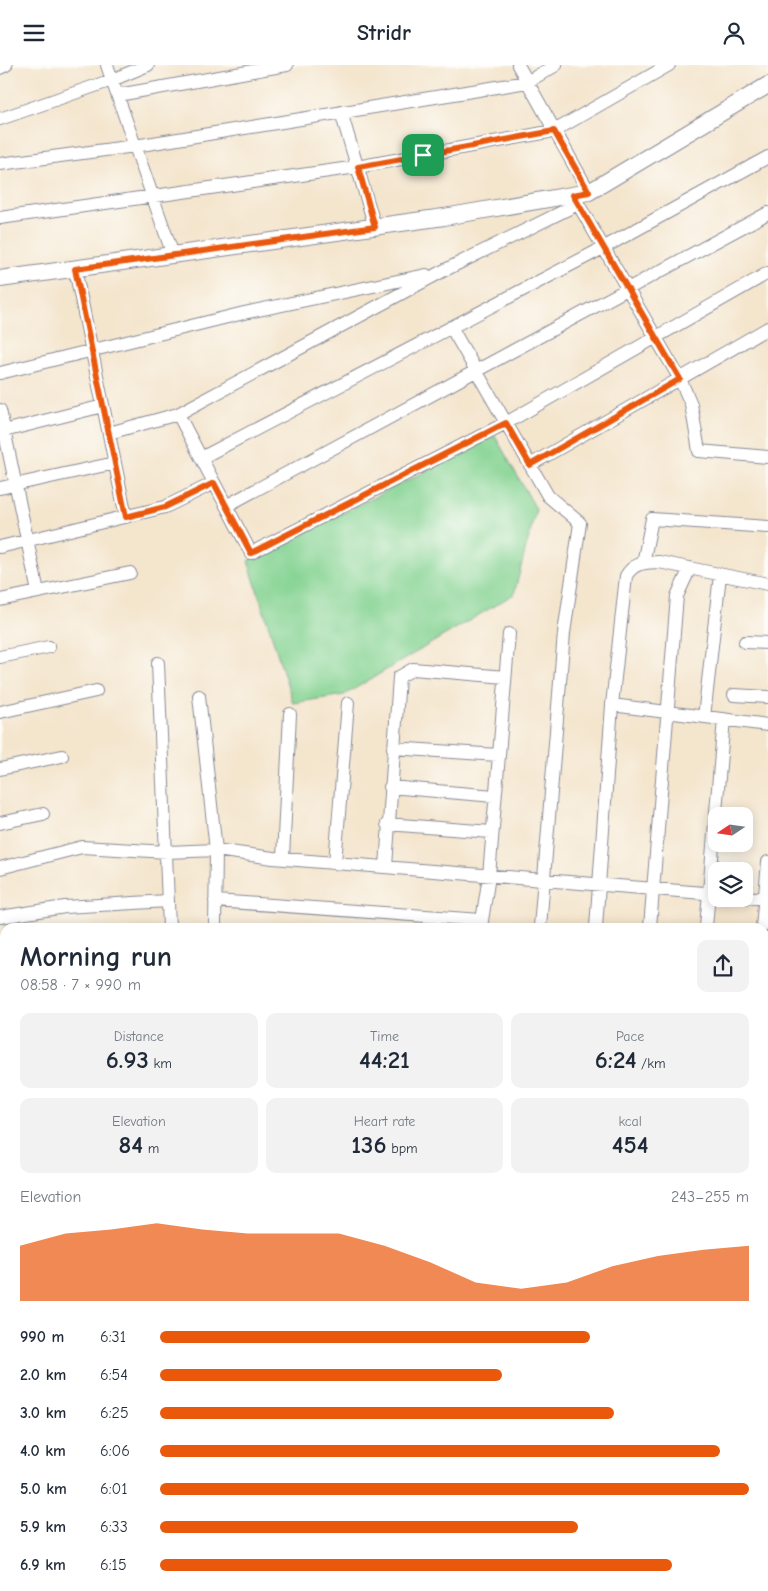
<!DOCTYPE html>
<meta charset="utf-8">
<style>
body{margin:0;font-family:"Comic Neue",sans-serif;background:#f2f2f3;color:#1f2937;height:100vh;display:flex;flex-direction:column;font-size:19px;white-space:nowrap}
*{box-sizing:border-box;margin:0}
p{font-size:16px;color:#747a83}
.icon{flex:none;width:28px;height:28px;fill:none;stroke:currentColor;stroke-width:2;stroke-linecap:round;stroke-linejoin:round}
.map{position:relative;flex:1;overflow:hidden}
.sheet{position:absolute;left:0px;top:858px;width:769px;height:669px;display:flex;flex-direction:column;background:#fff;border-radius:15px 15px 0 0;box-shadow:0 2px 12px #0003}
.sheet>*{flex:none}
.needle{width:32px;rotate:257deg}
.buttons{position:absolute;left:708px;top:742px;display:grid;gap:10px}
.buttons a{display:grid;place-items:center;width:45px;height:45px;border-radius:10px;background:#fff;box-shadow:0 2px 12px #0003;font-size:25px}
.pin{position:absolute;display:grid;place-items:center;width:42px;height:42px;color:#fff;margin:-21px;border-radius:10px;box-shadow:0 2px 8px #0006}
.round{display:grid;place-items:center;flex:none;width:52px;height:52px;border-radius:10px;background:#f2f2f3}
.headline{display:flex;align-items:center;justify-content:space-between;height:85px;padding:0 20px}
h1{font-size:28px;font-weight:600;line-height:38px}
.metrics{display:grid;grid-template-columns:repeat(3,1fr);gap:8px;height:85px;padding:5px 20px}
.metrics div{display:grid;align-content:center;border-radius:10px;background:#f2f2f3;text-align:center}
.metrics b{font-size:25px;font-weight:600}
.metrics small{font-size:14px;font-weight:400}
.metrics p{font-size:14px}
.chart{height:140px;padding:10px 20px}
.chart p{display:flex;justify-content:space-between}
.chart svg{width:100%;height:90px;margin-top:5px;fill:#ea580c;opacity:.7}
ul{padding:0 20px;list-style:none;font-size:16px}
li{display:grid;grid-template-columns:80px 60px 1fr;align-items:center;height:38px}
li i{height:12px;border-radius:6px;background:#ea580c}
header{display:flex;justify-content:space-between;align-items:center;height:65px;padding:0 20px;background:#fff;font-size:22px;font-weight:600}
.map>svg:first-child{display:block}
.green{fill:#84d392;stroke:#508178}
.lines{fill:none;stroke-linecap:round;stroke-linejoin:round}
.minor-casing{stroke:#888a96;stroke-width:14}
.tertiary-casing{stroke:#888a96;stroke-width:18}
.minor{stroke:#fff;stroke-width:12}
.tertiary{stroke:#fff;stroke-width:16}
.route-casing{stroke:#fff;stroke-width:10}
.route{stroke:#ea580c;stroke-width:6}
</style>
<header><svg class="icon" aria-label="menu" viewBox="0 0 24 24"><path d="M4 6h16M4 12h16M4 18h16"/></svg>Stridr<svg class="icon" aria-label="person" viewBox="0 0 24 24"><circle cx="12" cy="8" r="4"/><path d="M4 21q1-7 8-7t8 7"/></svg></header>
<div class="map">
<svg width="768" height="1526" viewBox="0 0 768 1526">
<rect width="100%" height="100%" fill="#fdfcf7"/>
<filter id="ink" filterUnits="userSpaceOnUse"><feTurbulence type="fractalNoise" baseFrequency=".02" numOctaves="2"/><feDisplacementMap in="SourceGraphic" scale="10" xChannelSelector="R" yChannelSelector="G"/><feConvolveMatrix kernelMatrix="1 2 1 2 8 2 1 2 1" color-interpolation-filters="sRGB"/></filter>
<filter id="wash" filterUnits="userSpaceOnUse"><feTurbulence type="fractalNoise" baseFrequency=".0096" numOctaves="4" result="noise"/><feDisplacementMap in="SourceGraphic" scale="20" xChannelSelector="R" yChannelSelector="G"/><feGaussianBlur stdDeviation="1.12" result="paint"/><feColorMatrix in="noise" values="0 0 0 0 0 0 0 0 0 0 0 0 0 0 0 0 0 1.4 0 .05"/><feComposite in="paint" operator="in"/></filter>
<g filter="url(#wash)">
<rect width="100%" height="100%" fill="#f4e5cd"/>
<path class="green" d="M495 371 536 444 514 529 344 630 293 638 248 496Z"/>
</g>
<g filter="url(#ink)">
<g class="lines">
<g class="minor-casing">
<path id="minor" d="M148 0 112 15 173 190
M518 0 589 127
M0 3 6 0
M118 30 287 0
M341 47 375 162
M0 54 112 15 107 0
M0 99 135 81 527 17 556 0
M574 132 680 314 691 339 699 386 768 392
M0 153 357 102 554 66 669 0
M75 204 126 452
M451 262 548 431 580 458 564 568 540 862
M0 308 244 248 426 210
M0 345 38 527
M178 349 251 488 506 358 768 208
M0 367 103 341
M109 368 178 349 441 207 578 139
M201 393 603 183 768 92
M530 400 768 263
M0 423 115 398
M226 441 768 148
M0 482 165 442 214 418
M643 498 652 454 768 462
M0 535 130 508
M745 577 768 578
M0 592 49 582
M158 598 169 862
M734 630 768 632
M199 631 216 785 215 862
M612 640 626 511C634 497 645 498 659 497L768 519
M0 647 96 626
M704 652 720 510
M393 683 498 690
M0 704 62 691
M390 722 494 731
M0 758 43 749
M387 759 491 767
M283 793 290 649
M335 798 348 638
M386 802 399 612 413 604 505 612
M0 803 82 782 168 787 216 785 273 793 716 829
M744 832 768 834
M215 836 481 855
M0 852 65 842 168 836
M481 862 489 811 509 569
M596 862 612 640 768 660
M650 862 677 531 690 503
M706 862 724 654
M762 862 768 797
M0 896 5 895
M0 955 5 954
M0 1013H1
M764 1022H768
M0 1057 5 1056
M0 1115 5 1113
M0 1161H5
M0 1214H5
M764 1223 768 1224
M0 1270 5 1269
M764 1275H768
M0 1321H5
M764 1323H768
M764 1351H768
M0 1368H5
M764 1404H768
M0 1421H5
M764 1459H768
M0 1481H5
M393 1521 394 1526
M516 1521 517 1526
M572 1521V1526
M633 1521V1526
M695 1521V1526
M162 1526 194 1521"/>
</g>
<g class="tertiary-casing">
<path id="tertiary" d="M0 214 444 152 589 127 768 20
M764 1517 768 1482
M206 1521V1526"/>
</g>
<use href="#minor" class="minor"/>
<use href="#tertiary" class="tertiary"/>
</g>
</g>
<g class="lines" filter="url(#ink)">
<g class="route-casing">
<path id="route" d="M554 66 589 127 573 130 680 314 530 400 506 358 251 488 214 418 165 442 126 452 75 204 375 162 358 102Z"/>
</g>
<use href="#route" class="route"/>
</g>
</svg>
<div class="buttons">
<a><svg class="needle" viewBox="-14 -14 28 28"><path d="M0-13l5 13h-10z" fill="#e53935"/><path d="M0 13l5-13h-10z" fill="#747a83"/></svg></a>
<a><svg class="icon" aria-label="layers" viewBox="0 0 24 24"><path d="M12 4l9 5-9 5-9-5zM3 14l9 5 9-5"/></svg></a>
</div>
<div class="pin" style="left:423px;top:90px;background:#1e9e55"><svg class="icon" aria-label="arrive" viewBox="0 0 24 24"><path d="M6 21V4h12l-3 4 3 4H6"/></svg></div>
<section class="sheet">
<div class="headline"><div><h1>Morning run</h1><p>08:58 · 7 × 990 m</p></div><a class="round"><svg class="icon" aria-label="share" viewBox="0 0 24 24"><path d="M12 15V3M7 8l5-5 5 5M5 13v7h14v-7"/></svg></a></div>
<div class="metrics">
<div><p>Distance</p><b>6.93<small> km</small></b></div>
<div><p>Time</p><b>44:21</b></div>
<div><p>Pace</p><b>6:24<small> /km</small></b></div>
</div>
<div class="metrics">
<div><p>Elevation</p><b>84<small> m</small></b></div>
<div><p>Heart rate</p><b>136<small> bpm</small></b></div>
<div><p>kcal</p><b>454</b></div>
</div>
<div class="chart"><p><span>Elevation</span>243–255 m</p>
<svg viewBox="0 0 160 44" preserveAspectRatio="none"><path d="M0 44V17L10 11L20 9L30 6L40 9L50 11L60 11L70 11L80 17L90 25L100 35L110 38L120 35L130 27L140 22L150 19L160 17V44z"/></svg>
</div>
<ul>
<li><b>990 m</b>6:31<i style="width:73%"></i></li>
<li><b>2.0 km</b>6:54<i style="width:58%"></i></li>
<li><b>3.0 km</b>6:25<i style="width:77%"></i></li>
<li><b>4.0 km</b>6:06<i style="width:95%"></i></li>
<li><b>5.0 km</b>6:01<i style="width:100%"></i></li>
<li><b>5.9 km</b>6:33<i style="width:71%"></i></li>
<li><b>6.9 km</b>6:15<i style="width:87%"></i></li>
</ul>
</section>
</div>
